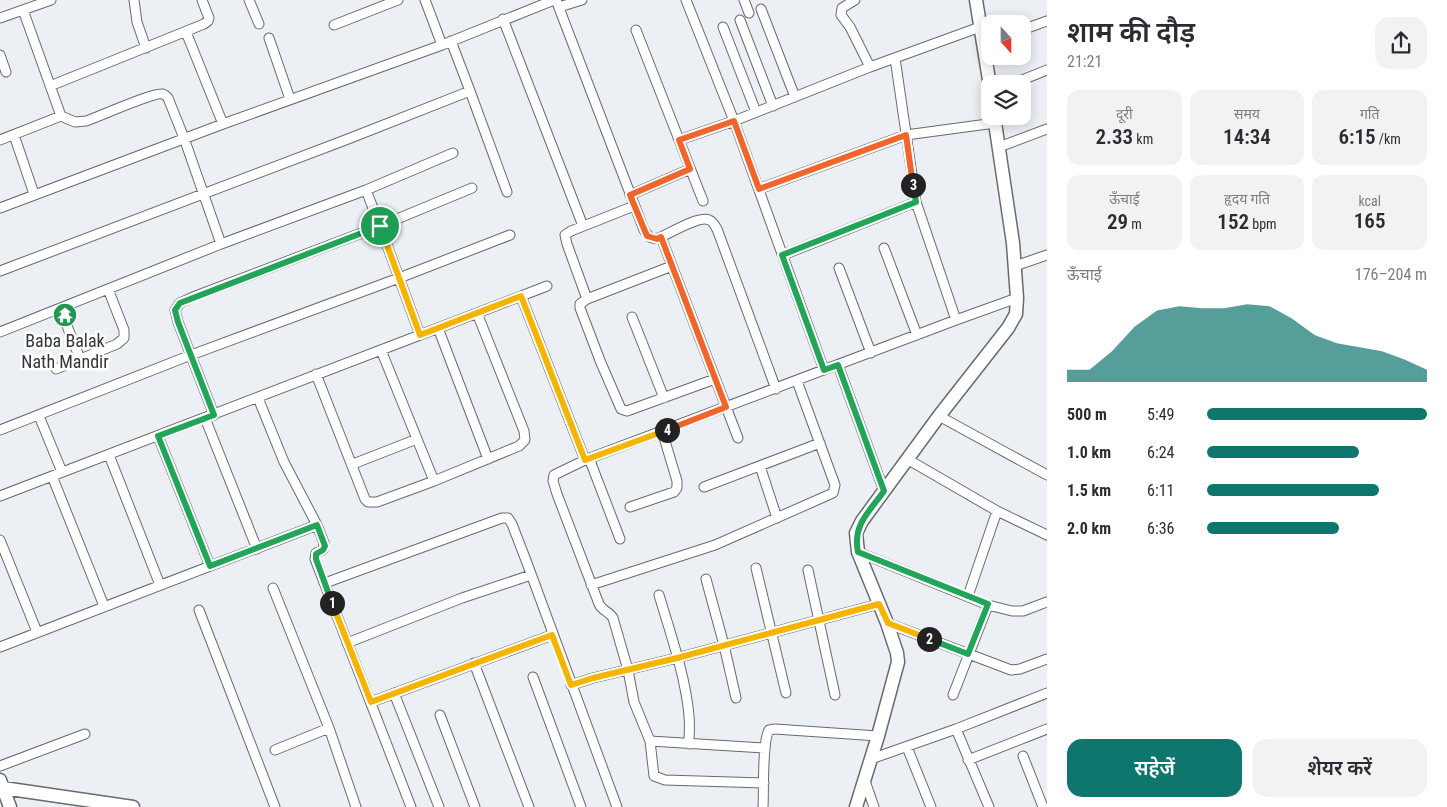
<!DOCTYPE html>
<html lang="hi">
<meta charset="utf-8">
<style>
body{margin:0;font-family:"Roboto Condensed","Noto Sans Devanagari",sans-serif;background:#f2f2f3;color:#2b2b33;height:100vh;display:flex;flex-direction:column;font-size:19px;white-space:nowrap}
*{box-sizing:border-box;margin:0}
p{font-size:16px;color:#7c7c81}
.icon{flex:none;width:28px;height:28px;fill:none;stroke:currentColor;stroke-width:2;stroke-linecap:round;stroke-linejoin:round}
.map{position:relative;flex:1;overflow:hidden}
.side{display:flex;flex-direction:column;background:#fff;width:400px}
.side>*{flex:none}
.needle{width:32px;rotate:159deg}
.fabs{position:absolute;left:981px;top:15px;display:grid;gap:10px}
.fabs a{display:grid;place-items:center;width:50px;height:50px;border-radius:10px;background:#fff;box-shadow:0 2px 12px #0003;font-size:25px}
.pin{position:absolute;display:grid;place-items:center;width:42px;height:42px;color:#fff;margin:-21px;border:2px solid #fff;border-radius:50%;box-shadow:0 1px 5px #0007}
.km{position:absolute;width:25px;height:25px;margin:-12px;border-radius:50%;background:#222;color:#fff;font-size:14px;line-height:25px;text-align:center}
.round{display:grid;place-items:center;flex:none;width:52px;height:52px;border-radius:15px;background:#f2f2f3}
.summary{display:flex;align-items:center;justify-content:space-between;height:85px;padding:0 20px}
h1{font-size:28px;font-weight:600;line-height:38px}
.metrics{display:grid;grid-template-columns:repeat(3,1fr);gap:8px;height:85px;padding:5px 20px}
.metrics div{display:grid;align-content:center;border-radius:12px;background:#f2f2f3;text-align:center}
.metrics b{font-size:21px;font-weight:600}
.metrics small{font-size:14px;font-weight:400}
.metrics p{font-size:14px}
.chart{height:140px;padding:10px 20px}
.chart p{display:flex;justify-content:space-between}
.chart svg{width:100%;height:90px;margin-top:5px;fill:#0f766e;opacity:.7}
.button{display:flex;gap:10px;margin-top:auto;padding:10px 20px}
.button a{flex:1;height:58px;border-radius:15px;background:#0f766e;color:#fff;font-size:20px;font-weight:600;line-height:58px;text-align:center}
.button a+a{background:#f2f2f3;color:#2b2b33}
ul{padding:0 20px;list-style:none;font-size:16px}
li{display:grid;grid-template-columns:80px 60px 1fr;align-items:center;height:38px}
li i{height:12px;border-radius:6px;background:#0f766e}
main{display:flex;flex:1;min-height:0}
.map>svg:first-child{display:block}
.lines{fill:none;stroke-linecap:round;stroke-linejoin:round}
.street-casing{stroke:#676a6e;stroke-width:11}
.secondary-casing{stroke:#676a6e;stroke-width:15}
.street{stroke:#fff;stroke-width:9}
.secondary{stroke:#fff;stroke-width:12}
.split-1-casing{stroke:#fff;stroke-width:10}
.split-2-casing{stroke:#fff;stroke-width:10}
.split-3-casing{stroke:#fff;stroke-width:10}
.split-4-casing{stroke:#fff;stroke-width:10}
.split-5-casing{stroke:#fff;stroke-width:10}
.split-1{stroke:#22a559;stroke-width:6}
.split-2{stroke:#f5b400;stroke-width:6}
.split-3{stroke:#22a559;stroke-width:6}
.split-4{stroke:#f0652b;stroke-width:6}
.split-5{stroke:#f5b400;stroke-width:6}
.labels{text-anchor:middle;stroke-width:5;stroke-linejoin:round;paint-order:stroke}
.poi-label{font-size:18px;fill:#333537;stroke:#fff}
</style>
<main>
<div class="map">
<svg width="1047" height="807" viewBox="0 0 1047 807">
<rect width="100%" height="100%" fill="#ecf0f5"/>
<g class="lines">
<g class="street-casing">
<path id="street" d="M134 0 137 22 146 48
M249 0 259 24
M425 0 442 45
M556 0 644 230C648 237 653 241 661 237
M744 0 749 13
M855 0 842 8 841 15 850 27 870 67
M559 7 582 0
M761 9 795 97
M0 18 51 0
M503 19 583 226
M740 20 773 106
M334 25 398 0
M723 27 756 112
M636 30 703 201
M1022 30 1047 21
M186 32 223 124
M269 38 290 99
M0 55 6 72
M895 58 916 202 956 320
M1012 84 1047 70
M50 86 204 24 208 21 209 18 202 0
M470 91 507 192
M61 116 75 122 86 121C98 117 154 92 162 94 165 94 166 96 168 98L184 138 221 244 366 190 453 153
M14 135 34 194
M0 140 61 116 23 10
M679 140 734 121 686 0
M999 147 1047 129
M759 189 906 135 995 123
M366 190 380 226 472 188
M630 195 690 169
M634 206 571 231 565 235 567 244 587 299 672 266
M0 208 223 124 442 45 554 0
M884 248 917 335
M783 255 916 202
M1015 266 1047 255
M839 268 871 353
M0 271 348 139 470 91 451 41
M521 296 585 460
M587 299 580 304V308L601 363 621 409 627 411 715 379
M60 308 80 359
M632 317 664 398
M438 328 488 459
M0 332 221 244
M381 350 434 481
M838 365 884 491
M56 369 117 344 124 338V330L108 289
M824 370 734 121 870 67 980 27
M316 374 365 499 368 502H377L434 481 519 446 525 440 524 431 477 313
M258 398 284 462 317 525 324 543 323 550 316 553 315 559 411 807
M214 415 178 322 175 310 180 303 193 297 380 226 420 335 547 286
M39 416 62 472
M939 416 1047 475
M205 418 257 549
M0 430 191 355 399 278 510 235
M158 436 210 566
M738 438 661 237C670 233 700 215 709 220 713 221 715 226 717 229L776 389
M109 455 160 585
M589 458 620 539
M907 459 997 511 1047 535
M353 464 417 439
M760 466 777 518
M52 476 104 606
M704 487 820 443
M0 496C140 443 280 389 420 335
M630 507 674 492 677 488V481L662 431
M0 540 37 632
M858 552 988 605 1012 611H1023L1047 602
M756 568 786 693
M808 570 835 695
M706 579 724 645 736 698
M325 583 502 518H508L512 524 527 563 617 807
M591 585 715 545 833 493 835 485 797 381
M273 588 329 728 356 807
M659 595C670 632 686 678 689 716 690 725 689 735 689 744
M968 596 997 511
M199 610 275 807
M887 623 1011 670 1020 669 1047 659
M347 643 462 598 531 575
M0 647 317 525
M474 663 529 807
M533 677 581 807
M571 685 593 678 677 658 879 604
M394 693 439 807
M953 695 988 605
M371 702 552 635
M440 715 475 807
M956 729 989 807
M650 741 765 748
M907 747 931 807
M275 750 329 728
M1023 756 1043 807
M871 759 956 729 1047 693
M968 760 1047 729
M0 766 85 734
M865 781 874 807
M764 783 665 780 654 776 650 741 634 702 628 670 613 618C609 611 602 611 599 604L557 494 553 481 554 475 585 460 956 320 1017 298
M763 807C764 790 762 742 769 730L775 729 878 736"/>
</g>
<g class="secondary-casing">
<path id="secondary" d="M976 0 990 86
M0 780 10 807
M3 788 133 807
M856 807 878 736 898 662 897 653 887 623 858 552 856 533 862 521 939 416 1008 328 1016 314 1017 298 1013 243 994 116"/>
</g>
<use href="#street" class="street"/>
<use href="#secondary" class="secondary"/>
</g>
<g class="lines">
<g class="split-1-casing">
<path id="split-1" d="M332 603 316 559V554L323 550 325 546 317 525 210 566 158 436 214 415 178 322 175 310 180 303 380 226"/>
</g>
<g class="split-2-casing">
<path id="split-2" d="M332 603 371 702 552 635 571 685 593 678 677 658 879 604 888 623 929 639"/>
</g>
<g class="split-3-casing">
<path id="split-3" d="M913 185 916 202 782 255 824 370 838 365 884 491C870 511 852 525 858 552L988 604 968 654 929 639"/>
</g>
<g class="split-4-casing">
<path id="split-4" d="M667 430 726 407 661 237 657 239 647 236 630 195 690 169 679 140 734 121 759 189 906 135 913 185"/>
</g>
<g class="split-5-casing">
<path id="split-5" d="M380 226 420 335 521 296 585 460 667 430"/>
</g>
<use href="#split-1" class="split-1"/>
<use href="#split-2" class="split-2"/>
<use href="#split-3" class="split-3"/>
<use href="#split-4" class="split-4"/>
<use href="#split-5" class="split-5"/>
</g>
<defs>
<g id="temple-disc" transform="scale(1.25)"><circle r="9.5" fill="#239651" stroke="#fff"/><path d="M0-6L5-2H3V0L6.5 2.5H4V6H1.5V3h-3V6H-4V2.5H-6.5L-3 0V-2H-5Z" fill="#fff"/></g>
</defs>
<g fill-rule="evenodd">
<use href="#temple-disc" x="65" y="315"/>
</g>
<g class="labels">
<g class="poi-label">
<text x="65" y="347">Baba Balak<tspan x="65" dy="21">Nath Mandir</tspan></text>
</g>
</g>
</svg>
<div class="fabs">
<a><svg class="needle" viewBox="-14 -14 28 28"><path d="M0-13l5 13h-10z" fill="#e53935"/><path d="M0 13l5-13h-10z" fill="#7c7c81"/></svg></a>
<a><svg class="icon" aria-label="layers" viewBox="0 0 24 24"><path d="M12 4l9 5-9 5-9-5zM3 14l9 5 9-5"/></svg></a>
</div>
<div class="pin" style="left:380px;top:226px;background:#1e9e55"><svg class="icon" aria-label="arrive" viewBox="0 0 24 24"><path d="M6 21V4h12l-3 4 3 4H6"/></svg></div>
<b class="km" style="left:332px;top:603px">1</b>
<b class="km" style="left:929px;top:639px">2</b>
<b class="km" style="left:913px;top:185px">3</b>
<b class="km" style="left:667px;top:430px">4</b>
</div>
<section class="side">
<div class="summary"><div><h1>शाम की दौड़</h1><p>21:21</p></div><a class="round"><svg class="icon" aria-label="share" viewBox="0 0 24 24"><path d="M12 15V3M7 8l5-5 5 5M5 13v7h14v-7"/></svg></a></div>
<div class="metrics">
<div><p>दूरी</p><b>2.33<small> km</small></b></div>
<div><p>समय</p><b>14:34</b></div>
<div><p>गति</p><b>6:15<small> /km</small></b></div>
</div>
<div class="metrics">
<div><p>ऊँचाई</p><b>29<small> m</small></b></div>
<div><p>हृदय गति</p><b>152<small> bpm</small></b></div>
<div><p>kcal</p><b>165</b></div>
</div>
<div class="chart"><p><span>ऊँचाई</span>176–204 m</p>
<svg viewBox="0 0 160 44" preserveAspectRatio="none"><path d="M0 44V38L10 38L20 29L30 17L40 9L50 7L60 8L70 8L80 6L90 7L100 13L110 21L120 25L130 27L140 29L150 33L160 38V44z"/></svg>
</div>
<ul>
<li><b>500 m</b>5:49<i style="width:100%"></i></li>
<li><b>1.0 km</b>6:24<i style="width:69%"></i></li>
<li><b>1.5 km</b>6:11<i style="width:78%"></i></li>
<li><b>2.0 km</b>6:36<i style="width:60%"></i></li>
</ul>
<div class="button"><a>सहेजें</a><a>शेयर करें</a></div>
</section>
</main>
